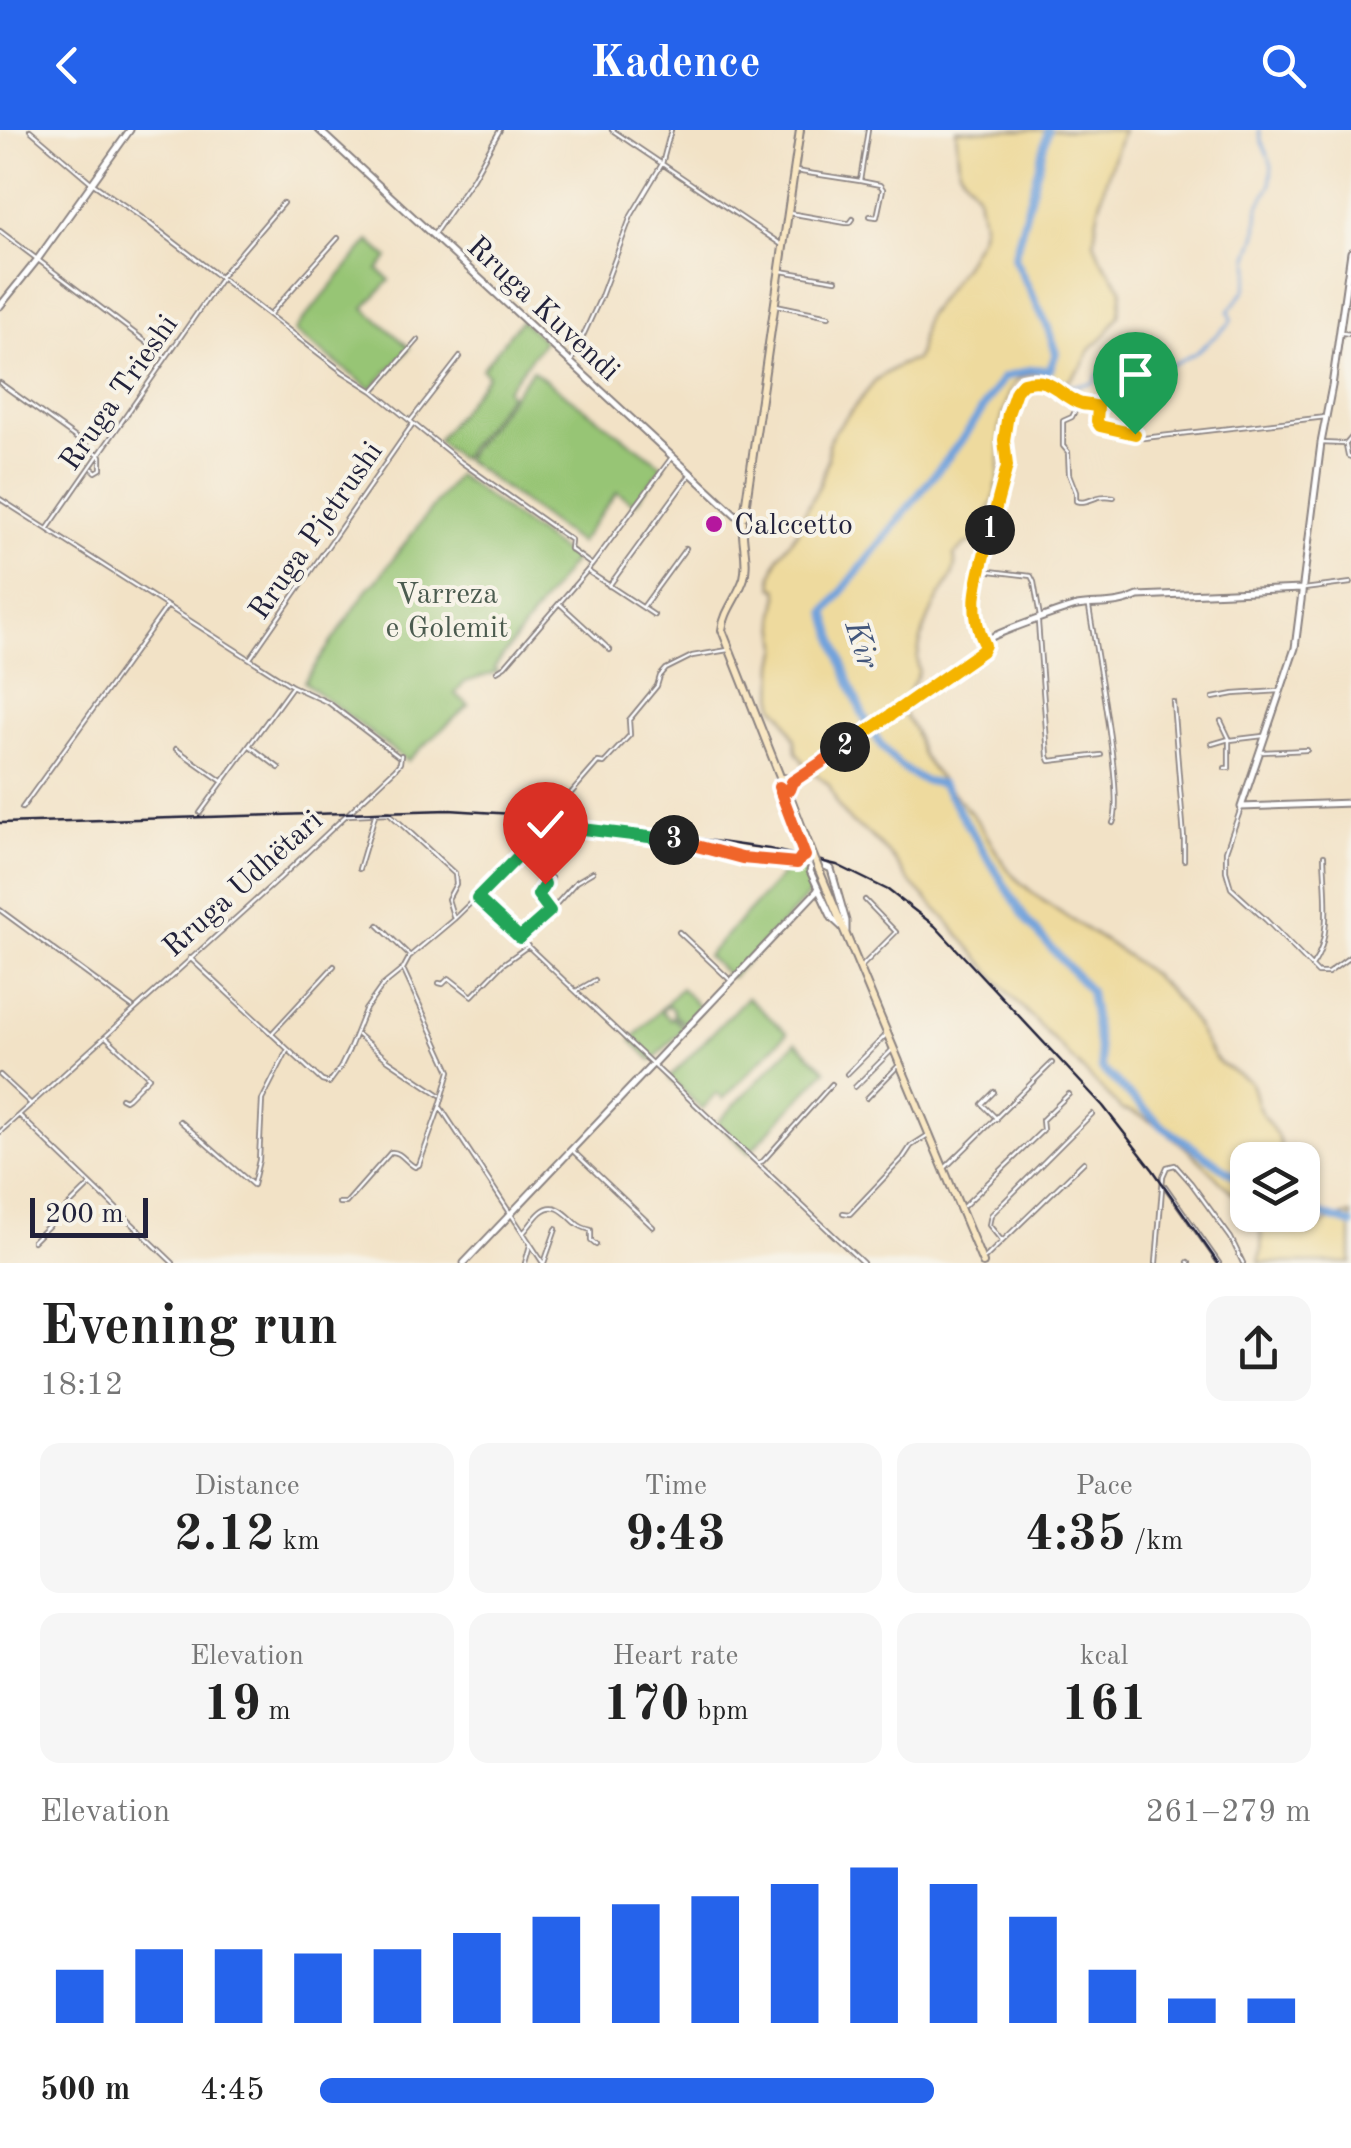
<!DOCTYPE html>
<meta charset="utf-8">
<style>
body{margin:0;font-family:"Old Standard TT",serif;background:#f6f6f6;color:#222;height:100vh;display:flex;flex-direction:column;font-size:38px;white-space:nowrap}
*{box-sizing:border-box;margin:0}
p{font-size:32px;color:#767676}
.icon{flex:none;width:55px;height:55px;fill:none;stroke:currentColor;stroke-width:2;stroke-linecap:round;stroke-linejoin:round}
.map{position:relative;height:1133px;overflow:hidden}
.side{display:flex;flex-direction:column;background:#fff;flex:1}
.side>*{flex:none}
.buttons{position:absolute;left:1230px;top:1012px;display:grid;gap:20px}
.buttons a{display:grid;place-items:center;width:90px;height:90px;border-radius:20px;background:#fff;box-shadow:0 2px 8px #0004;font-size:50px}
.scale{position:absolute;left:30px;bottom:25px;width:118px;box-sizing:border-box;padding-left:10px;border:5px solid #22223b;border-top:0;font-size:28px;line-height:35px;white-space:nowrap;color:#22223b;-webkit-text-stroke:8px #f7f3e8;paint-order:stroke}
.pin{position:absolute;display:grid;place-items:center;width:85px;height:85px;color:#fff;margin:-102px -42px;border-radius:50% 50% 50% 0;rotate:-45deg;box-shadow:0 0 10px #0007}
.pin .icon{rotate:45deg}
.km{position:absolute;width:50px;height:50px;margin:-25px;border-radius:50%;background:#222;color:#fff;font-size:28px;line-height:50px;text-align:center}
.round{display:grid;place-items:center;flex:none;width:105px;height:105px;border-radius:20px;background:#f6f6f6}
.head{display:flex;align-items:center;justify-content:space-between;height:170px;padding:0 40px}
h1{font-size:55px;font-weight:700;line-height:75px}
.figures{display:grid;grid-template-columns:repeat(3,1fr);gap:15px;height:170px;padding:10px 40px}
.figures div{display:grid;align-content:center;border-radius:20px;background:#f6f6f6;text-align:center}
.figures b{font-size:50px;font-weight:700}
.figures small{font-size:28px;font-weight:400}
.figures p{font-size:28px}
.chart{height:280px;padding:20px 40px}
.chart p{display:flex;justify-content:space-between}
.chart svg{width:100%;height:180px;margin-top:10px;stroke:#2563eb;stroke-width:6}
ul{padding:0 40px;list-style:none;font-size:32px}
li{display:grid;grid-template-columns:160px 120px 1fr;align-items:center;height:75px}
li i{height:25px;border-radius:12px;background:#2563eb}
header{display:flex;justify-content:space-between;align-items:center;height:130px;padding:0 40px;background:#2563eb;color:#fff;font-size:45px;font-weight:700}
.map>svg:first-child{display:block}
.green{fill:#97c574;stroke:#5c7458;stroke-width:2.5}
.sand{fill:#eeda9e;stroke:#887e6c;stroke-width:2.5}
.lines{fill:none;stroke-linecap:round;stroke-linejoin:round}
.stream{stroke:#72a3dc;stroke-width:2.5}
.river{stroke:#72a3dc;stroke-width:8}
.minor-casing{stroke:#8a8280;stroke-width:6}
.tertiary-casing{stroke:#8a8280;stroke-width:9}
.secondary-casing{stroke:#8a8280;stroke-width:10}
.minor{stroke:#fff;stroke-width:2.5}
.tertiary{stroke:#fff;stroke-width:5}
.secondary{stroke:#f9e7c3;stroke-width:6}
.rail{stroke:#22223b;stroke-width:2.5}
.secondary-bridge-casing{stroke:#8a8280;stroke-width:10;stroke-linecap:butt}
.secondary-bridge{stroke:#f9e7c3;stroke-width:6}
.split-1-casing{stroke:#fff;stroke-width:20}
.split-2-casing{stroke:#fff;stroke-width:20}
.split-3-casing{stroke:#fff;stroke-width:20}
.split-4-casing{stroke:#fff;stroke-width:20}
.split-5-casing{stroke:#fff;stroke-width:20}
.split-1{stroke:#f5b400;stroke-width:12}
.split-2{stroke:#f5b400;stroke-width:12}
.split-3{stroke:#f0652b;stroke-width:12}
.split-4{stroke:#22a559;stroke-width:12}
.split-5{stroke:#22a559;stroke-width:12}
.poi-dot{fill:#b5179e;stroke:#f7f3e8;stroke-width:4}
.labels{text-anchor:middle;stroke-width:8;stroke-linejoin:round;paint-order:stroke}
.street-label{font-size:30px;fill:#22223b;stroke:#f7f3e8}
.poi-label{font-size:30px;fill:#22223b;stroke:#f7f3e8;text-anchor:start}
.park-label{font-size:30px;fill:#4b5b4f;stroke:#f7f3e8}
.water-label{font-size:32px;font-style:italic;fill:#42567b;stroke:#f7f3e8}
</style>
<header><svg class="icon" aria-label="back" viewBox="0 0 24 24"><path d="M15 5l-7 7 7 7"/></svg>Kadence<svg class="icon" aria-label="search" viewBox="0 0 24 24"><circle cx="10" cy="10" r="6"/><path d="M15 15l6 6"/></svg></header>
<div class="map">
<svg width="1351" height="1133" viewBox="0 0 1351 1133">
<rect width="100%" height="100%" fill="#f7f3e8"/>
<filter id="ink" filterUnits="userSpaceOnUse"><feTurbulence type="fractalNoise" baseFrequency=".01" numOctaves="2"/><feDisplacementMap in="SourceGraphic" scale="20" xChannelSelector="R" yChannelSelector="G"/><feConvolveMatrix kernelMatrix="1 2 1 2 8 2 1 2 1" color-interpolation-filters="sRGB"/></filter>
<filter id="wash" filterUnits="userSpaceOnUse"><feTurbulence type="fractalNoise" baseFrequency=".0048" numOctaves="4" result="noise"/><feDisplacementMap in="SourceGraphic" scale="40" xChannelSelector="R" yChannelSelector="G"/><feGaussianBlur stdDeviation="2.25" result="paint"/><feColorMatrix in="noise" values="0 0 0 0 0 0 0 0 0 0 0 0 0 0 0 0 0 1.4 0 .05"/><feComposite in="paint" operator="in"/></filter>
<g filter="url(#wash)">
<rect width="100%" height="100%" fill="#f2e2c6"/>
<path class="green" d="M369 111 388 128 378 140 390 150 364 178 410 218 371 259 294 201Z
M521 190 544 211 506 260 510 264 460 329 437 311 488 245 482 239Z
M532 240 663 336 635 374 617 362 579 413 464 329Z
M457 345 574 430 494 538 498 542 465 552 455 564 469 575 407 631 304 552 370 456 375 453Z
M804 728 814 760 732 847H730L707 826 793 733Z
M681 858 701 879 686 895 674 885 673 880 668 875 661 881 670 889 672 887 684 898 652 931 631 910Z
M747 867 787 903 723 969 717 963 702 979 669 948Z
M796 912 826 940 749 1023 717 993Z"/>
<path class="sand" d="M956 0H1123L1105 53 1097 88 1094 112 1101 129 1122 159 1119 185 1106 204 1091 218 1082 236 1069 250 1059 252 1032 244 1018 249 1011 258 1000 297 999 346 994 370 985 387 986 395 978 410 966 414 954 425C959 444 945 455 937 471 928 488 913 523 919 541 915 554 901 569 904 583 906 590 913 596 915 603 918 610 919 618 922 625 935 646 954 664 971 683 989 703 998 732 1019 751 1062 790 1118 813 1161 853 1170 861 1187 883 1195 894 1203 907 1207 921 1219 932 1229 940 1240 945 1250 951 1254 959 1255 967 1258 976 1268 998 1283 1003 1282 1030H1248L1247 1078C1218 1049 1161 985 1122 980L1012 867 943 786 908 750 893 728 869 704 852 693 838 676 829 655 806 636 796 622 795 610 783 585 774 576 775 534 779 517 775 484 779 464 778 459 773 457 772 445 779 426 798 401 803 386 820 354 828 329V314L834 302 877 249 899 235 915 230 919 222 924 190 964 135 980 106 983 93 978 65 959 39Z
M1351 1084V1133H1259C1263 1116 1264 1099 1254 1085H1300L1303 1100 1308 1104 1328 1091Z"/>
<g class="lines">
<path class="stream" d="M1038 239 1046 245 1071 256 1092 253 1099 244 1107 239H1156L1178 232 1197 222 1229 194 1232 189 1229 181 1246 159 1250 140 1249 127 1257 103 1259 76 1270 56 1272 36 1261 10 1259 0"/>
<path class="river" d="M1048 0 1014 128 1047 195 1056 223 1050 240 1032 239 1003 248 964 307 826 482C843 534 865 623 919 648 925 652 935 653 942 654L1027 791 1090 861 1102 939 1161 995 1248 1055
M1302 1078 1351 1094"/>
</g>
</g>
<g filter="url(#ink)">
<g class="lines">
<g class="minor-casing">
<path id="minor" d="M30 0 92 53 148 92 343 242 373 261 461 332 571 410 570 419 592 435
M612 0 782 115
M868 0 860 51 880 55 883 59 877 87 870 86
M795 41 860 51
M789 83 846 93H850L853 89
M0 101 166 227
M434 104 473 48 500 0
M781 141 836 150
M221 146 283 73
M776 175 829 186
M270 184 338 108
M1342 203 1351 204
M571 232 600 169 631 86 662 34 671 0
M0 253 101 326V339L96 342 93 339
M374 260 418 210
M1078 275 1072 287 1063 291V316L1068 322 1069 344 1076 362V371C1090 375 1094 363 1114 367
M411 290 460 227
M1321 313 1346 314 1351 308
M1346 316 1348 326 1351 327
M0 369 292 556 329 573 398 626
M48 398 220 150
M982 440 1031 446 1034 452 1040 487
M589 442 654 485
M609 456 690 345
M1304 459 1351 453
M560 474 610 520
M643 477 686 418
M1089 477C1094 512 1125 670 1113 693
M1038 492 1048 626 1050 631 1101 625
M983 512 974 475 976 458 993 381 1007 336 1004 310 1008 284 1013 266 1023 253C1056 245 1056 265 1080 274 1085 276 1092 275 1098 277L1099 296 1144 308 1326 287
M251 527 412 295
M497 541 505 536 592 435 672 327
M1213 568 1234 564 1279 561
M1173 572 1184 708V730
M1221 591 1230 610 1263 606
M1212 614 1229 609V638H1225
M250 616 279 638
M176 619 223 652
M1263 622 1307 620
M780 658 808 735
M22 678 166 478
M1241 678 1226 721V741L1231 758 1266 790 1318 843H1328L1351 826
M200 683 291 558
M348 685 389 683 455 744 456 754 448 769 454 789
M550 695 680 711 742 727 809 735
M359 739 375 685
M478 769 863 1133
M0 780 132 877
M550 780 538 765 551 748
M378 795 409 825
M679 802 729 849
M520 808 544 788 576 752 593 742
M190 828 322 951 329 953 340 938 349 920 365 880 382 856 403 839 410 826 454 789 524 721 549 695 565 670 598 632 604 633 630 605 629 590 657 556 660 546 666 539 692 526 728 520
M1312 836C1333 808 1325 761 1324 726
M861 837 896 802 865 770
M439 853 443 854 449 848 472 866 503 834 528 816
M576 861 595 850
M273 902 334 836
M358 905 388 930 440 965
M106 907 149 947 128 968 125 970 121 968
M847 944 887 904
M0 945 30 973
M855 957 893 919
M994 962 982 974 997 989
M867 968 899 935
M441 978 543 1133
M20 986 173 1133
M180 991 253 1055 259 1030 262 970 287 921
M0 1002 280 748 395 639 400 633 401 625
M574 1022 653 1097
M758 1033 763 1031 832 954
M946 1037 1052 933
M1165 1056 1219 1133
M339 1073H346L391 1022C401 1021 406 1033 415 1037L419 1035 440 976 450 941 404 841
M964 1076 1043 1000 1042 990 1069 964
M843 1083 850 1084 903 1028 911 1016 928 1005
M524 1102C530 1096 534 1088 541 1082 555 1070 566 1084 576 1093 579 1096 587 1099 591 1100V1111L596 1115
M33 1111 91 1054
M1002 1111 989 1095 991 1085 1092 984
M985 1128 1084 1032
M1188 1132 1189 1133
M525 1133 530 1115
M544 1133 556 1099
M1156 1133 1163 1046 1167 1037 1175 1035 1191 1053 1231 1108 1243 1133"/>
</g>
<g class="tertiary-casing">
<path id="tertiary" d="M319 0 739 388
M1351 122 1332 256 1321 313 1295 518 1241 677 1351 673
M0 176 37 130 130 0
M792 652 975 528C981 522 983 515 989 509 994 504 1067 478 1077 476 1098 473 1118 476 1138 466L1302 459
M821 734 831 739 846 791V801L832 788 810 741 812 735Z
M464 1133 818 760"/>
</g>
<g class="secondary-casing">
<path id="secondary" d="M744 386 800 0
M743 392C741 411 749 429 744 448 738 467 724 481 722 500L781 649
M788 661 792 656 788 649 784 648 779 651V657L788 661 806 708
M819 740 983 1133"/>
</g>
<use href="#minor" class="minor"/>
<use href="#tertiary" class="tertiary"/>
<use href="#secondary" class="secondary"/>
<path class="rail" d="M0 693 449 680 527 685 769 719 837 735 888 760 935 796 1103 976 1153 1040 1218 1133"/>
<g class="secondary-bridge-casing">
<path id="secondary-bridge" d="M806 708 819 740"/>
</g>
<use href="#secondary-bridge" class="secondary-bridge"/>
</g>
</g>
<g class="lines" filter="url(#ink)">
<g class="split-1-casing">
<path id="split-1" d="M990 400 1007 336 1004 310 1008 284 1016 261 1023 253C1054 245 1058 267 1082 274 1087 275 1093 275 1098 277L1097 291 1100 296 1135 304"/>
</g>
<g class="split-2-casing">
<path id="split-2" d="M845 617 982 521 985 515C964 474 982 441 990 400"/>
</g>
<g class="split-3-casing">
<path id="split-3" d="M674 710 742 728 797 733 802 726H805L779 657 784 661 789 660 792 652 845 617"/>
</g>
<g class="split-4-casing">
<path id="split-4" d="M524 804 520 808 477 768 549 695 674 710"/>
</g>
<g class="split-5-casing">
<path id="split-5" d="M524 804 550 781 538 765 545 754"/>
</g>
<use href="#split-1" class="split-1"/>
<use href="#split-2" class="split-2"/>
<use href="#split-3" class="split-3"/>
<use href="#split-4" class="split-4"/>
<use href="#split-5" class="split-5"/>
</g>
<circle class="poi-dot" cx="714" cy="394" r="10"/>
<g class="labels">
<g class="street-label">
<text transform="translate(544 178) rotate(43)" y="10">Rruga Kuvendi</text>
<text transform="translate(118 262) rotate(-55)" y="10">Rruga Trieshi</text>
<text transform="translate(315 400) rotate(-55)" y="10">Rruga Pjetrushi</text>
<text transform="translate(242 753) rotate(-42)" y="10">Rruga Udhëtari</text>
</g>
<g class="poi-label">
<text x="734" y="404">Calccetto</text>
</g>
<g class="park-label">
<text x="447" y="473">Varreza<tspan x="447" dy="34">e Golemit</tspan></text>
</g>
<g class="water-label">
<text transform="translate(863 514) rotate(72)" y="11">Kir</text>
</g>
</g>
</svg>
<div class="buttons">
<a><svg class="icon" aria-label="layers" viewBox="0 0 24 24"><path d="M12 4l9 5-9 5-9-5zM3 14l9 5 9-5"/></svg></a>
</div>
<div class="scale">200 m</div>
<div class="pin" style="left:1135px;top:304px;background:#1e9e55"><svg class="icon" aria-label="arrive" viewBox="0 0 24 24"><path d="M6 21V4h12l-3 4 3 4H6"/></svg></div>
<div class="pin" style="left:545px;top:754px;background:#d93025"><svg class="icon" aria-label="check" viewBox="0 0 24 24"><path d="M5 12l5 5 9-10"/></svg></div>
<b class="km" style="left:990px;top:400px">1</b>
<b class="km" style="left:845px;top:617px">2</b>
<b class="km" style="left:674px;top:710px">3</b>
</div>
<section class="side">
<div class="head"><div><h1>Evening run</h1><p>18:12</p></div><a class="round"><svg class="icon" aria-label="share" viewBox="0 0 24 24"><path d="M12 15V3M7 8l5-5 5 5M5 13v7h14v-7"/></svg></a></div>
<div class="figures">
<div><p>Distance</p><b>2.12<small> km</small></b></div>
<div><p>Time</p><b>9:43</b></div>
<div><p>Pace</p><b>4:35<small> /km</small></b></div>
</div>
<div class="figures">
<div><p>Elevation</p><b>19<small> m</small></b></div>
<div><p>Heart rate</p><b>170<small> bpm</small></b></div>
<div><p>kcal</p><b>161</b></div>
</div>
<div class="chart"><p><span>Elevation</span>261–279 m</p>
<svg viewBox="0 0 160 44" preserveAspectRatio="none"><path d="M5 44V31M15 44V26M25 44V26M35 44V27M45 44V26M55 44V22M65 44V18M75 44V15M85 44V13M95 44V10M105 44V6M115 44V10M125 44V18M135 44V31M145 44V38M155 44V38"/></svg>
</div>
<ul>
<li><b>500 m</b>4:45<i style="width:62%"></i></li>
</ul>
</section>
